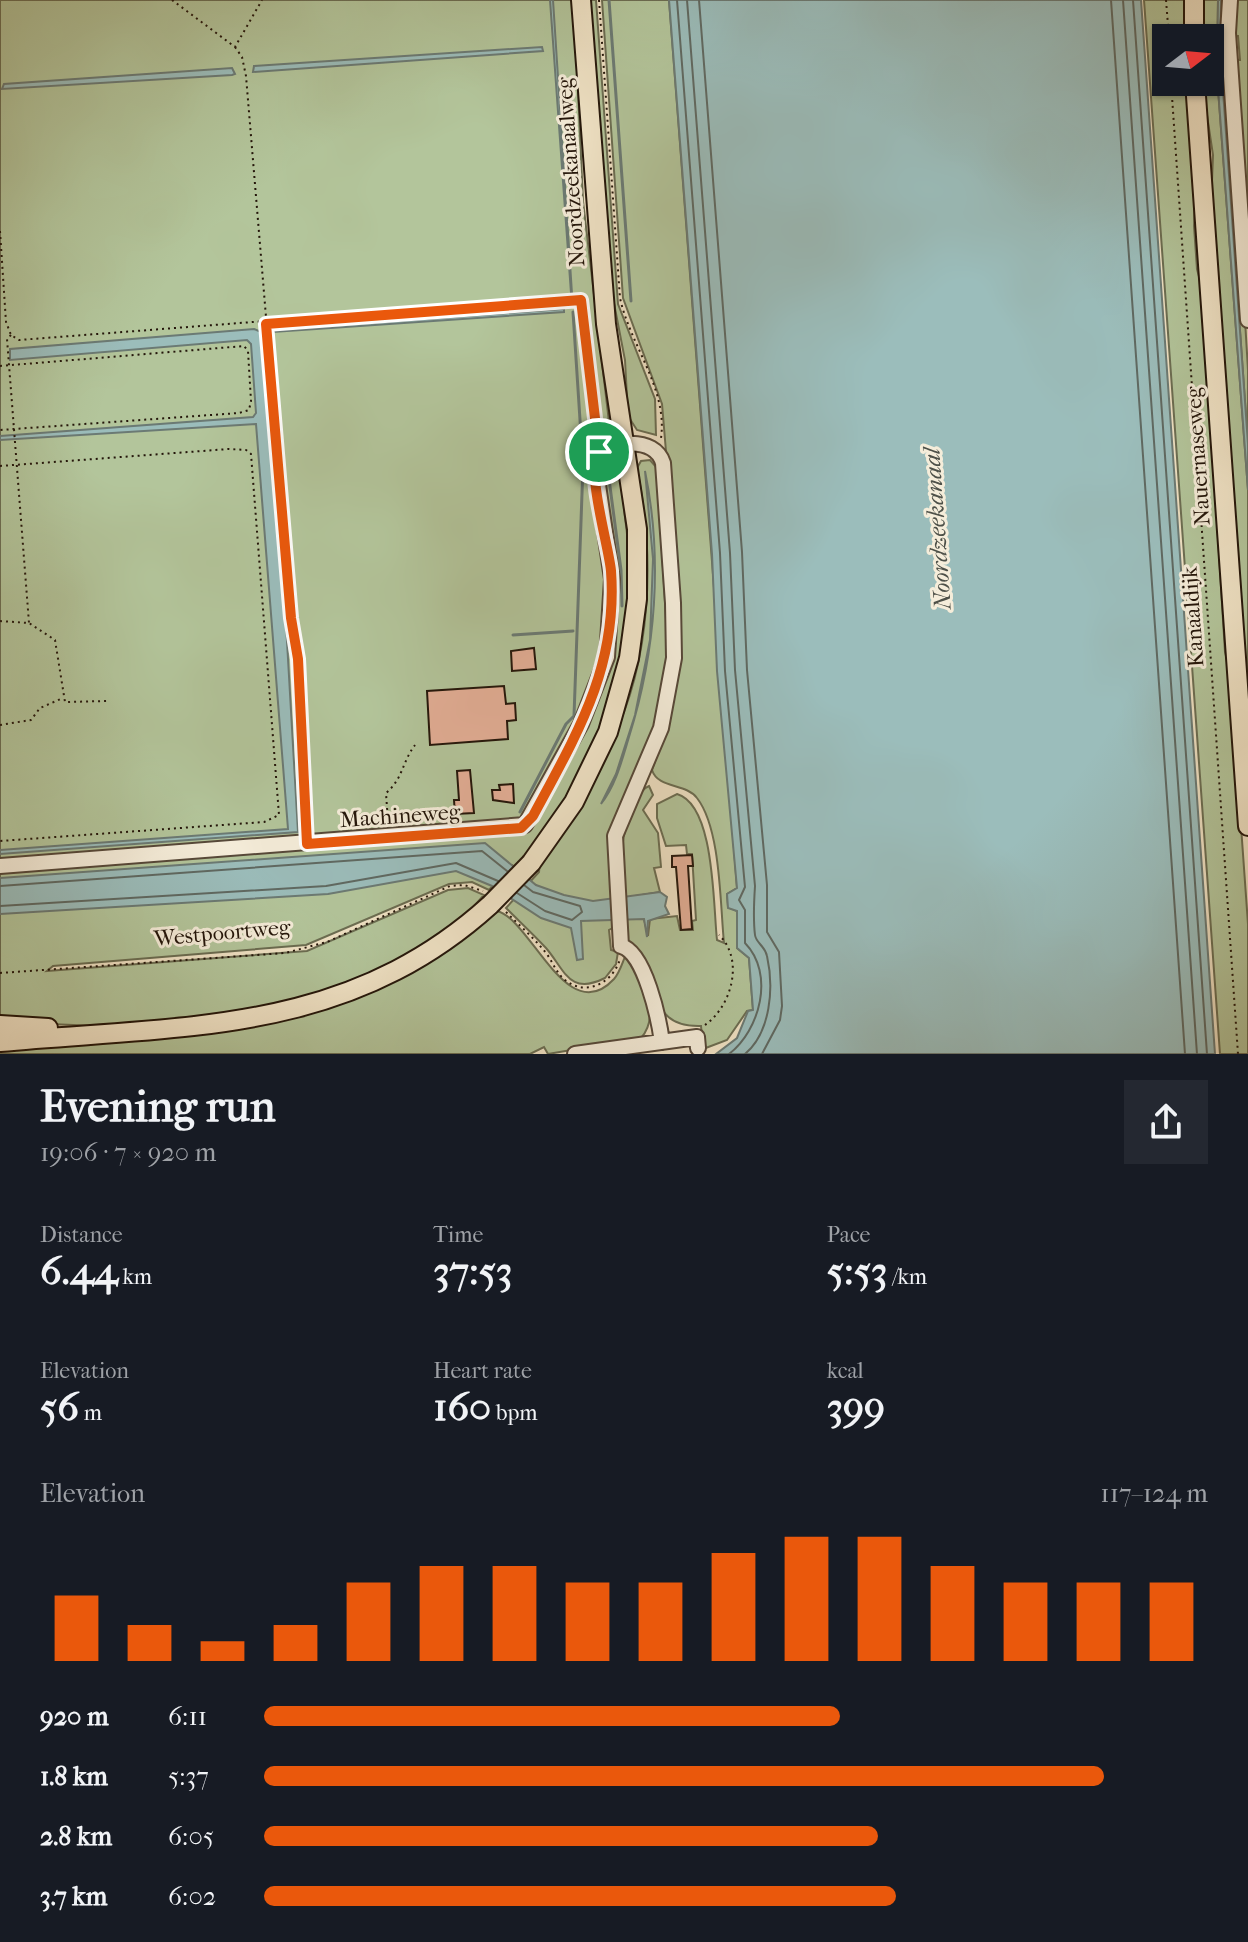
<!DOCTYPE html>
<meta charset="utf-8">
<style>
body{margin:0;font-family:"IM FELL French Canon",serif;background:#242831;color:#f1f3f6;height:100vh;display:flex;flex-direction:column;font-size:30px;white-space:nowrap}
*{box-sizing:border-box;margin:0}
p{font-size:26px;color:#9ea1a6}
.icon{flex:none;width:44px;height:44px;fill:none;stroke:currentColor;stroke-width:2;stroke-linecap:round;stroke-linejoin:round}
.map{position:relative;height:1054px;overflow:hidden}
.panel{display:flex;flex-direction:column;background:#171b24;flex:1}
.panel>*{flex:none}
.needle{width:52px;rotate:74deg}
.tools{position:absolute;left:1152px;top:24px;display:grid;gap:16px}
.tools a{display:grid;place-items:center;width:72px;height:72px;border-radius:0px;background:#171b24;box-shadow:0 2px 6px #0004;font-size:40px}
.pin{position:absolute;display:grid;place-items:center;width:68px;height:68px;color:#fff;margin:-34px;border:4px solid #fff;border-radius:50%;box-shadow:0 2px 8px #0007}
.round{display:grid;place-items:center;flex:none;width:84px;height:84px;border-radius:0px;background:#242831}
.overview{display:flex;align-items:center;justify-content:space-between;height:136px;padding:0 40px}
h1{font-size:44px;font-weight:700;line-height:60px}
.metrics{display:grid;grid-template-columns:repeat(3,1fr);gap:12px;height:136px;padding:8px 40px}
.metrics div{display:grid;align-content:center}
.metrics b{font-size:40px;font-weight:700}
.metrics small{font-size:22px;font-weight:400}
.metrics p{font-size:22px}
.chart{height:224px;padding:16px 40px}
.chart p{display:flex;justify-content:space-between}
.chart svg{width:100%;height:144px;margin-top:8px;stroke:#ea580c;stroke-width:6}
ul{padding:0 40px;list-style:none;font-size:26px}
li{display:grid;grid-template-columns:128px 96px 1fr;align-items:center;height:60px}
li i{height:20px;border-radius:10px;background:#ea580c}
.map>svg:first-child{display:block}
.green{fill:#b3c59b;stroke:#6b6d52;stroke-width:2}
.water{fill:#9bbdbb;stroke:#6b7a74;stroke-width:2}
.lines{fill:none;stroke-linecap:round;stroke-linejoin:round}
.shore{stroke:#5f6962;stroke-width:2}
.stream{stroke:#6b7a74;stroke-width:3}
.building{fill:#e3ae96;stroke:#23150a;stroke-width:2}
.minor-casing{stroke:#564839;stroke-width:18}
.major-casing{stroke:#23150a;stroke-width:22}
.path{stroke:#23150a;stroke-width:2;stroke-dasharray:2 4;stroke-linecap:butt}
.minor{stroke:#f5edda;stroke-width:14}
.major{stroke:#f0e3c6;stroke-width:18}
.major-bridge-casing{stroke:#23150a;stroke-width:22;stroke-linecap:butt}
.major-bridge{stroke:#f0e3c6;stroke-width:18}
.route-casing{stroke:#fff;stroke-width:16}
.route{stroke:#ea580c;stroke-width:10}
.labels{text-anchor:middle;stroke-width:6;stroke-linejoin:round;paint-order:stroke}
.street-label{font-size:22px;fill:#23150a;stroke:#f5edda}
.water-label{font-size:24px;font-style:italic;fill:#4d5048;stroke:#f5edda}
</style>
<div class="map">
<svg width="1248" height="1054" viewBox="0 0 1248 1054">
<rect width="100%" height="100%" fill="#f0e3c6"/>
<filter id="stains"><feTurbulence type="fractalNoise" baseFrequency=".0025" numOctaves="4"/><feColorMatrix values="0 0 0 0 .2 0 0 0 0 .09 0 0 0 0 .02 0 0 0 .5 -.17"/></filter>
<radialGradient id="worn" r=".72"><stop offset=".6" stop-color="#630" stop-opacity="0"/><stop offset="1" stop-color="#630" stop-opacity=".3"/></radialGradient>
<path class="green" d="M0 0H574L583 201 609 422 607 433 591 445 586 457C589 499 605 541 607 584 610 677 563 743 520 822L312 837 311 831H303L301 838 0 861Z
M587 0H596L618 304 655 399 656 435 637 430 628 416 625 360 613 298Z
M602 0H669L737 888 727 894 728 907 737 911V948L749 958 753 1010 747 1011 727 1040 703 1049 701 1026C638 1028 666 965 627 941L625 919H644L648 936 650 919 677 916 680 930H693L692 921 696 920 692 854H687L686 845 666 846 657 818V804L677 794C715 805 713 905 717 940L724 943C720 904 721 829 697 798 686 783 658 789 652 770L662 742 679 606 662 404 623 298Z
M1144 0H1189L1187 38H1166V82H1189L1195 187 1194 226 1197 269 1203 292 1225 652 1230 672 1248 924V1054H1220Z
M1202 0H1218L1217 75 1248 490V722L1211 207 1213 155 1202 82H1210V38H1201Z
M1221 0H1226L1248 370V444L1220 48Z
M1232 0H1248V271L1233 60H1240L1238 36H1232Z
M650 460 657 468 668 652 664 688 650 744 620 808 616 926 609 930 611 950 618 952 616 964 605 978C569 996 565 970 546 948 533 934 519 921 506 908L539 872 540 863C563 823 590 784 611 742 652 660 655 556 637 468L641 461Z
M610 466C624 474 623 502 625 517 642 639 602 779 515 867L512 865 489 890 472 882 449 884 306 945 53 966 47 971 307 951 448 890 468 888 484 895 458 924 381 973 250 1014 98 1026 0 1022V871L529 831 591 713 611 667 602 469Z
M649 786 653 795 643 810 658 833 661 867 654 868 660 892 623 898C621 863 618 837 635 805 639 797 641 789 649 786Z
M497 911C531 919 567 1030 614 979 621 971 623 959 627 953 639 979 663 1013 641 1038L548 1054 544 1047 530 1054H0V1044C133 1035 273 1040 396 980 433 961 462 931 497 911Z"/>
<path class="water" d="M550 0H553L572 294 571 293Z
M669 0H1141L1215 1054H716L737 1038 748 1011 753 1010 749 958 737 948V911L728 908 727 894 737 888 717 671 712 554Z
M1218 0H1221L1220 48 1248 444V490L1217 75Z
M542 47 543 51 253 72 254 66Z
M232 68 235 74 232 75 2 89 4 84Z
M564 309V312L274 332 275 330Z
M254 329 261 332 263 339 286 624 298 832 0 854V850L288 829 256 424 0 440V436L253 417 256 413 251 344 247 340 10 360V349Z
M645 471C663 559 656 651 629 737 622 760 616 785 601 804L616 774 635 715 650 640 653 559Z
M485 843 536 885 564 895 593 901 660 892 667 897 665 906 669 914 648 921 647 937 644 919 581 921 583 959 577 960 571 928 541 918 492 886 456 871 328 894 0 914V878Z"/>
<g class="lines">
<path class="shore" d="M677 0 720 553 725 671 745 887 739 900 745 910V943C775 974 760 1030 729 1054
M687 0 730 553 735 670 755 886C754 901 753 919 755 935 756 943 765 946 767 956 774 987 771 1032 745 1054
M699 0 742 552 747 670 767 885V932L779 952 782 1006 780 1020 762 1054
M1111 0 1185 1054
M1123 0 1197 1054
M1133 0 1207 1054
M0 886 482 851 507 871
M517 893 545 911 572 920 582 912 580 906 533 892 524 885
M0 906 326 886 456 863 498 881"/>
<path class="stream" d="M609 0 631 301
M609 479 621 570 622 606
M513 635 573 631
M520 812 566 724 574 716 583 466 573 312"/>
</g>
<path class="building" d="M534 648 536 669 512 671 511 651Z
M504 686 506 704 515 703 516 720 507 721 508 739 430 745 427 691Z
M470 770 474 813 455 814 454 800H459L457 771Z
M513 784 514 803 493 800 492 790H500L499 785Z
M692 855 693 866H688L692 929 681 930 676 867H672V856Z"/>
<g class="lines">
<g class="minor-casing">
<path id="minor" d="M1230 0 1228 33 1248 320
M0 866 525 825 581 724 607 657 612 579 594 458C610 440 655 436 663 463L673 603 674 658 661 728 615 836 621 946C645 952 659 1020 662 1042
M575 1054 697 1037 698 1048"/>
</g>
<g class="major-casing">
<path id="major" d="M1194 38V0
M1195 82 1248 826
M531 863 574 802 608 732 629 658 637 599V529L606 324 581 0
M0 1025 48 1028
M0 1042C182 1025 345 1036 490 905"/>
</g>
<path class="path" d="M172 0 235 47 262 0
M599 0 620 298C630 345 668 389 661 438
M1166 0 1169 38
M235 47 242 57 246 76 291 618 298 659 307 830
M1171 82 1238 1054
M0 231 6 322 11 335 19 340 266 321
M268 324 581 300 597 439
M11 335 7 339 29 623
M0 366 244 346 248 351 251 401 249 410 239 413 0 430
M0 466 229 449 246 450 251 454 279 815 264 822 0 841
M0 621 29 623 55 640 65 702 108 701
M0 725 31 720 40 708 63 698
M388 822 386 793C403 779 402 762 415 745
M506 912C519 925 534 938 546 953 553 962 556 973 565 980 586 997 613 983 620 959
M0 973 285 953 327 942 450 886 464 885 483 891
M705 1025C731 1007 745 960 719 935"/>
<use href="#minor" class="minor"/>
<use href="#major" class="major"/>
<g class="major-bridge-casing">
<path id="major-bridge" d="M490 905 531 863"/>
</g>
<use href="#major-bridge" class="major-bridge"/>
</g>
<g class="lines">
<g class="route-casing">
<path id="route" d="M581 300 599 452C585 467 609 547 611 571 618 667 577 734 533 816L521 828 307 844 298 659 291 618 266 324Z"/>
</g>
<use href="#route" class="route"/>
</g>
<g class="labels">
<g class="street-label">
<text transform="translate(570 172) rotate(-94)" y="8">Noordzeekanaalweg</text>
<text transform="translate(1197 456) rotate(-94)" y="8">Nauernaseweg</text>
<text transform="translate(1192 617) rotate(-94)" y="8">Kanaaldijk</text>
<text transform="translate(400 815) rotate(-4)" y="8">Machineweg</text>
<text transform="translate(222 932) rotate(-5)" y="8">Westpoortweg</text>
</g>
<g class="water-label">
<text transform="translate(937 529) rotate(-94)" y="8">Noordzeekanaal</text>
</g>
</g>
<rect width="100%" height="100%" filter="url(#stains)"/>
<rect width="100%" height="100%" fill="url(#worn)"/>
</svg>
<div class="tools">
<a><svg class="needle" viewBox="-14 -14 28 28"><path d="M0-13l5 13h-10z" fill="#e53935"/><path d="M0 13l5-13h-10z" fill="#9ea1a6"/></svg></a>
</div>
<div class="pin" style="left:599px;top:452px;background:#1e9e55"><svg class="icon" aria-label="arrive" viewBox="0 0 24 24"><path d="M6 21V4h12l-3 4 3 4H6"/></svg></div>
</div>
<section class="panel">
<div class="overview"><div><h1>Evening run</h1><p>19:06 · 7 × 920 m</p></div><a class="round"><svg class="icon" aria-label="share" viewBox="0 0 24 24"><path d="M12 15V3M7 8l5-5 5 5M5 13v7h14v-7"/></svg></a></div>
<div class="metrics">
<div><p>Distance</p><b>6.44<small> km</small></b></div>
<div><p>Time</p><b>37:53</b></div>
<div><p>Pace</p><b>5:53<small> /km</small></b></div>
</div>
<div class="metrics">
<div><p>Elevation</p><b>56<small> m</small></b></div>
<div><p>Heart rate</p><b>160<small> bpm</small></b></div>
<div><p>kcal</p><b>399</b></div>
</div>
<div class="chart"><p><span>Elevation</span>117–124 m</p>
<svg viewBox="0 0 160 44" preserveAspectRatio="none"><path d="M5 44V24M15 44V33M25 44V38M35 44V33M45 44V20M55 44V15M65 44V15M75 44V20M85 44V20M95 44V11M105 44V6M115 44V6M125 44V15M135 44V20M145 44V20M155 44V20"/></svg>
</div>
<ul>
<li><b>920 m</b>6:11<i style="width:61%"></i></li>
<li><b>1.8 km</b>5:37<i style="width:89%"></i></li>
<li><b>2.8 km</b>6:05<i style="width:65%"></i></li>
<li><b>3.7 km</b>6:02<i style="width:67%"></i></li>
</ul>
</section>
